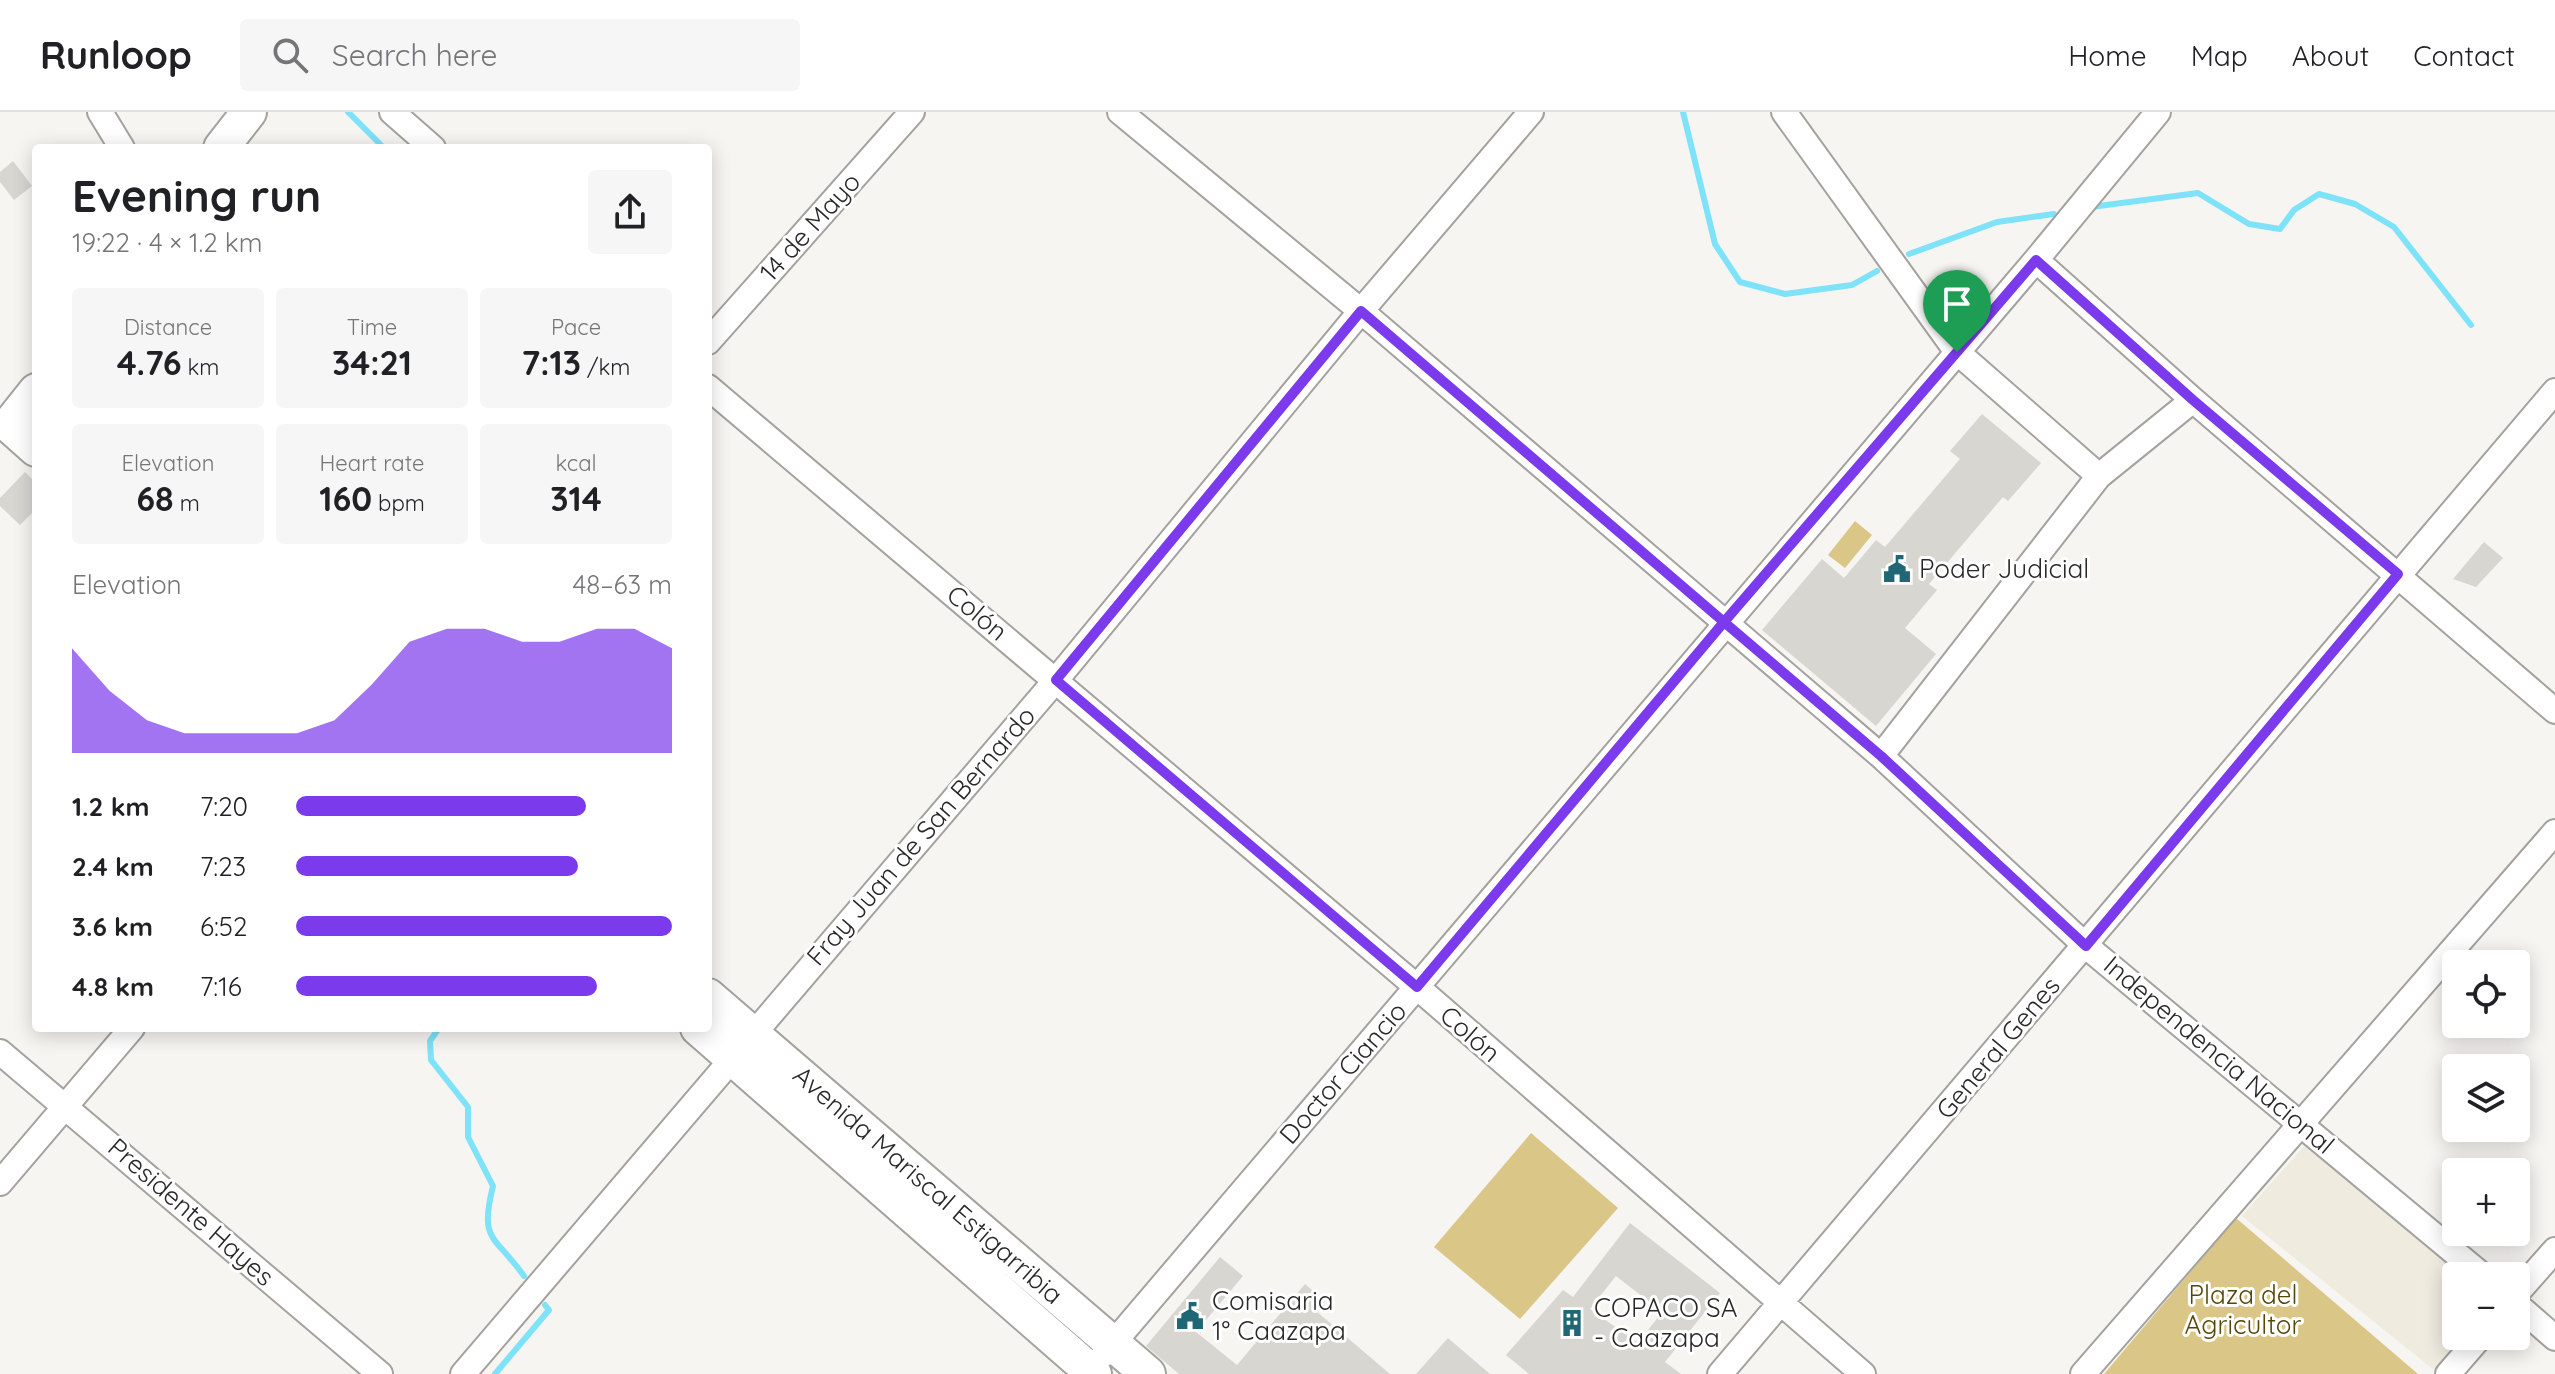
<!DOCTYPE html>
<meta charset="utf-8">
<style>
body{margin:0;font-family:Quicksand,sans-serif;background:#f6f6f6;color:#202124;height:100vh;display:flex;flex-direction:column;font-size:30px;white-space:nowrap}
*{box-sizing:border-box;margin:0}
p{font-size:26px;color:#757577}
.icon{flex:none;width:44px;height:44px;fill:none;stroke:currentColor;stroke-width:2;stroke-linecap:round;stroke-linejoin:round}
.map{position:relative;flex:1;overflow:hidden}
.side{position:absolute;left:32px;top:32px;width:680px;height:888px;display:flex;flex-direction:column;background:#fff;border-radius:8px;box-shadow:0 4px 20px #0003}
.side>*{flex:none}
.fabs{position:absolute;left:2442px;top:838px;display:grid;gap:16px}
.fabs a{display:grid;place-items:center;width:88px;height:88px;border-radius:8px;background:#fff;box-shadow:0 4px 20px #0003;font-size:40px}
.pin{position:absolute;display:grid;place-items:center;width:68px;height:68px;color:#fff;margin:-82px -34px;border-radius:50% 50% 50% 0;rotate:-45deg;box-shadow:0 0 8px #0007}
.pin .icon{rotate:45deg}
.round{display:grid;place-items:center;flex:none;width:84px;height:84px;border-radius:8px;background:#f6f6f6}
.summary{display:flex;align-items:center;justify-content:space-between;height:136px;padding:0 40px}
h1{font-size:44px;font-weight:700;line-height:60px}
.stats{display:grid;grid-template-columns:repeat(3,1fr);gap:12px;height:136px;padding:8px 40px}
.stats div{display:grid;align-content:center;border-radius:8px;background:#f6f6f6;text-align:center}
.stats b{font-size:34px;font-weight:700}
.stats small{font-size:22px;font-weight:400}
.stats p{font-size:22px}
.chart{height:224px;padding:16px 40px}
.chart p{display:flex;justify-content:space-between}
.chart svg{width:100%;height:144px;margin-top:8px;fill:#7c3aed;opacity:.7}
ul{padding:0 40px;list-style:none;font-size:26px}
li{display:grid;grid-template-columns:128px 96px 1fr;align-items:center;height:60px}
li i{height:20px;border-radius:10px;background:#7c3aed}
header{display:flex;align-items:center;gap:48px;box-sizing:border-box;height:112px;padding:0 40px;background:#fff;border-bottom:2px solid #e0e0e0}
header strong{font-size:38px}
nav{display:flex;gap:44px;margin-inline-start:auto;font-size:28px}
.search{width:560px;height:72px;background:#f6f6f6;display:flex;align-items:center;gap:20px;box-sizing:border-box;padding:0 28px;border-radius:8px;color:#757577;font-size:30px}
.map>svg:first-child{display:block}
.built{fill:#efebdf}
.green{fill:#dac686}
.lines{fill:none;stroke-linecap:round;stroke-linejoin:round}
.stream{stroke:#7ee2f9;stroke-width:6}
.building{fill:#d7d6d1;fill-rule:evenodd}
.street-casing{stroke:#a4a29e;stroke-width:28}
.secondary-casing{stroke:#a4a29e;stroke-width:38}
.street{stroke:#fff;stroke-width:24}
.secondary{stroke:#fff;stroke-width:34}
.route-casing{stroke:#fff;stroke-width:16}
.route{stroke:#7c3aed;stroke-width:10}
.labels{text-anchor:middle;stroke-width:6;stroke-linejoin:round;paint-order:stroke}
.street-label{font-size:26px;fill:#282826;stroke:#fff}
.poi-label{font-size:26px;fill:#282826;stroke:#fff;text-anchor:start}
.park-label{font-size:26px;fill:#564608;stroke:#fff}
</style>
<header>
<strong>Runloop</strong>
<div class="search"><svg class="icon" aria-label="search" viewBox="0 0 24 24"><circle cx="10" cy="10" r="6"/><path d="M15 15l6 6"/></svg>Search here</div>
<nav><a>Home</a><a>Map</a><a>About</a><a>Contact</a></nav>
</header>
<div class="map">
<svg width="2555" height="1262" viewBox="0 0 2555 1262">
<rect width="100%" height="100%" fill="#f7f5f1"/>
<path class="built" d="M2304 1034 2465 1164H2456V1224H2461L2434 1258 2242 1104Z"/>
<path class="green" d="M1855 409 1872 423 1845 456 1828 443Z
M1531 1021 1618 1096 1520 1207 1434 1135Z
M2236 1106 2418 1262H2104Z"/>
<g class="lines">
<path class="stream" d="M348 0 384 36
M1683 0 1715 132 1740 170 1785 182 1852 173 1877 159
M2091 95 2198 81 2249 112 2280 117 2294 98 2319 82 2355 92 2394 115 2471 213
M1909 142 1997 110 2054 102
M439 916 430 929 431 948 468 995V1025L493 1074C479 1130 494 1122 524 1164
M495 1262 549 1198 545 1193"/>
</g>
<path class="building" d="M13 49 32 74 14 88 0 70V60Z
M1982 302 2041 351 2008 389 2003 385 1929 472 1937 478 1905 516 1936 542 1876 614 1762 518 1822 447 1844 466 1876 428 1885 435 1960 347 1950 339Z
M25 360 36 371V397L20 413 0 394V386Z
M2484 430 2503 446 2476 475 2453 467Z
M1630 1111 1720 1181 1665 1250 1681 1262H1529L1506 1243 1563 1178 1573 1185ZM1616 1164 1662 1200 1638 1231 1590 1197Z
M1220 1145 1243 1164 1196 1220 1237 1253 1305 1172 1325 1189 1316 1199 1390 1262H1179L1146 1234Z
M1448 1226 1490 1262H1416Z"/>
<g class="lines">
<g class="street-casing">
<path id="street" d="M100 0 122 36
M392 0 433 36
M1120 0 1361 199 1881 644 2086 834 2483 1164
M1784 0 1957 240 2099 364
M2036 148 2193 288 2555 599
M708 230 912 0
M708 275 1417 875 1863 1262
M1881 644 2099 364 2193 288
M0 940 380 1262
M0 1071 132 916
M2516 1182 2555 1138
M2516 1192 2555 1226
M1104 1242 2036 148 2158 0
M463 1262 1056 568 1361 199 1531 0
M1720 1262 2555 279
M2083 1262 2555 720
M2448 1262 2481 1224"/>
</g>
<g class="secondary-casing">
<path id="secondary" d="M221 36 249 0
M36 279 9 313 36 337
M708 884 1148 1262
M698 916 1094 1262"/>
</g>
<use href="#street" class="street"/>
<use href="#secondary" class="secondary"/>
</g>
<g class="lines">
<g class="route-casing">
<path id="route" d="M1957 240 1724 510 1361 199 1056 568 1417 875 1724 510 1881 644 2086 834 2398 462 2193 288 2036 148 1957 240"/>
</g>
<use href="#route" class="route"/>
</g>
<defs>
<g id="civic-bare" transform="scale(2.16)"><path d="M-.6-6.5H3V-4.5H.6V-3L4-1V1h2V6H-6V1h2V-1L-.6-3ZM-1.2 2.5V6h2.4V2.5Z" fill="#1f6775" stroke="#fff" stroke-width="2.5" paint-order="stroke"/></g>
<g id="building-bare" transform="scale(2.16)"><path d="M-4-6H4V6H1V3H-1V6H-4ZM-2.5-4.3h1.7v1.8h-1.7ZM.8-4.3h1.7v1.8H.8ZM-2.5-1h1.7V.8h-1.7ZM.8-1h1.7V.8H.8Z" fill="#1f6775" stroke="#fff" stroke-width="2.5" paint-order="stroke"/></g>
</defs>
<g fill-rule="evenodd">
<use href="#civic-bare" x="1897" y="457"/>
<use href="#civic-bare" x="1190" y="1204"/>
<use href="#building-bare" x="1572" y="1211"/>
</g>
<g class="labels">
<g class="street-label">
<text transform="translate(810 115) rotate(-48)" y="9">14 de Mayo</text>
<text transform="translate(977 501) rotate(40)" y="9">Colón</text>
<text transform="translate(921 724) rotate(-49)" y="9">Fray Juan de San Bernardo</text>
<text transform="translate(1470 922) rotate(41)" y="9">Colón</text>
<text transform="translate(1998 936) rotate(-50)" y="9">General Genes</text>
<text transform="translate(2219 943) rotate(40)" y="9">Independencia Nacional</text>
<text transform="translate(1343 961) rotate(-49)" y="9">Doctor Ciancio</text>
<text transform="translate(928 1073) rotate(41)" y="9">Avenida Mariscal Estigarribia</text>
<text transform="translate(191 1100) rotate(41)" y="9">Presidente Hayes</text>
</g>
<g class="poi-label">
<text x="1919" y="466">Poder Judicial</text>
<text x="1212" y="1198">Comisaria<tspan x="1212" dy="30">1° Caazapa</tspan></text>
<text x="1594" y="1205">COPACO SA<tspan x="1594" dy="30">- Caazapa</tspan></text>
</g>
<g class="park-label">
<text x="2243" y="1192">Plaza del<tspan x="2243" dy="30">Agricultor</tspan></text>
</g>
</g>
</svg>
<div class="fabs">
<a><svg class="icon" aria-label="locate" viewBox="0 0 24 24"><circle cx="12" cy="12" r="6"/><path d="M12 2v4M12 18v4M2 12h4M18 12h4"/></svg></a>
<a><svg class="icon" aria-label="layers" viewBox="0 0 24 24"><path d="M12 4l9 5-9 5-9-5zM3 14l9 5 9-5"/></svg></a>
<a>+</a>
<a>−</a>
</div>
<div class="pin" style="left:1957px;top:240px;background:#1e9e55"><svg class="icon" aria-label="arrive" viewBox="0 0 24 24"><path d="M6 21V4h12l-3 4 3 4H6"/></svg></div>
<section class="side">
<div class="summary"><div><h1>Evening run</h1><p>19:22 · 4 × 1.2 km</p></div><a class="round"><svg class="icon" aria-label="share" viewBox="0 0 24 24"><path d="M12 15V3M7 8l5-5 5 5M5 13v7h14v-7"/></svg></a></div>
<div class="stats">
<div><p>Distance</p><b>4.76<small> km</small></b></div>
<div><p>Time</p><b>34:21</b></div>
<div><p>Pace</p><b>7:13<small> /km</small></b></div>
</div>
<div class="stats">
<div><p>Elevation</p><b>68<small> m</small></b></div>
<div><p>Heart rate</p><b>160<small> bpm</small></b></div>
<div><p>kcal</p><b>314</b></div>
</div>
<div class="chart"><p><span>Elevation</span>48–63 m</p>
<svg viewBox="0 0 160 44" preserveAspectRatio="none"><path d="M0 44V12L10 25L20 34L30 38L40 38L50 38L60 38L70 34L80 23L90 10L100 6L110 6L120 10L130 10L140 6L150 6L160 12V44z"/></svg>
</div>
<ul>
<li><b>1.2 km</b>7:20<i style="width:77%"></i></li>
<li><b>2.4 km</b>7:23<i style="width:75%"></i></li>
<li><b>3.6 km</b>6:52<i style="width:100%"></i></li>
<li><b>4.8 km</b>7:16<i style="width:80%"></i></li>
</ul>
</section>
</div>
